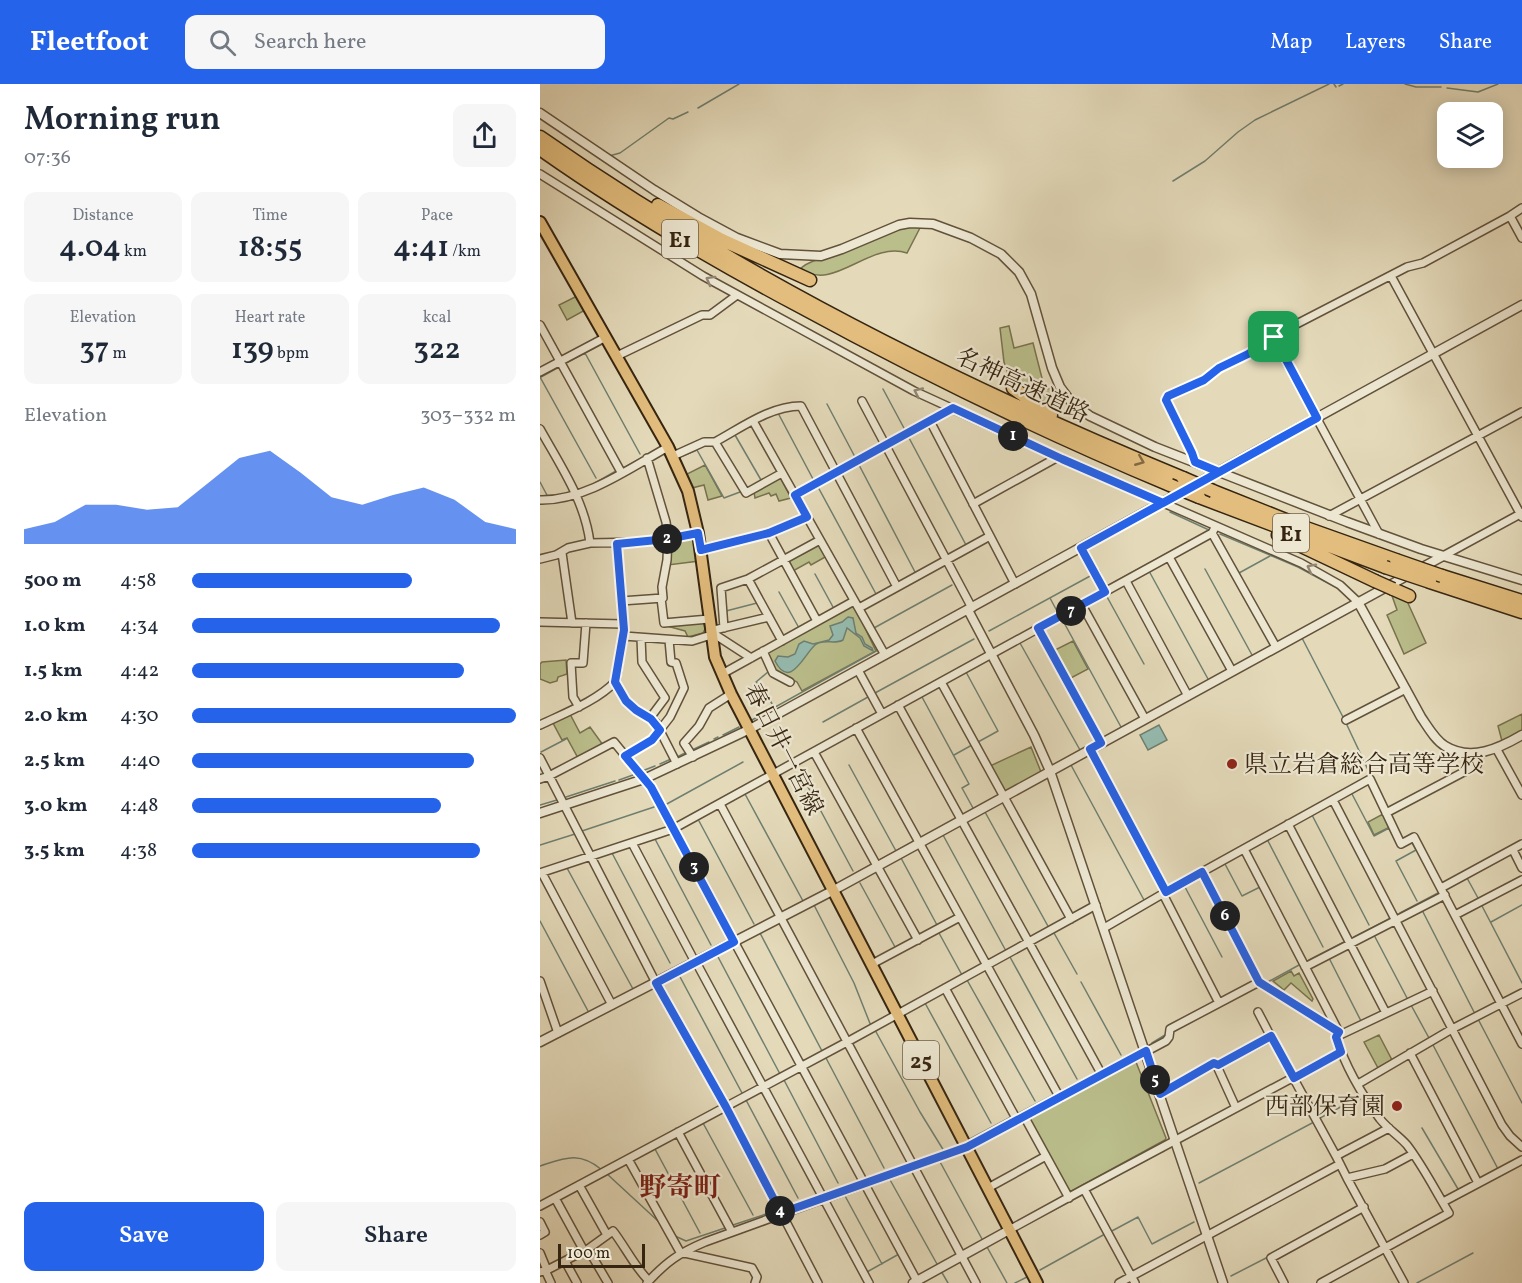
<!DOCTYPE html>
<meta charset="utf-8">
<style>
body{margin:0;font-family:Vollkorn,"Noto Serif JP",serif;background:#f6f6f7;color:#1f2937;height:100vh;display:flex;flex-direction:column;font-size:22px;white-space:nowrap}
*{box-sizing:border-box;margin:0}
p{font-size:20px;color:#747a83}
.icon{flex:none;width:33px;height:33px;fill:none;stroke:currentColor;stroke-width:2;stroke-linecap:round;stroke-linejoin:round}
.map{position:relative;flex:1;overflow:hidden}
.side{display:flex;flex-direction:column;background:#fff;width:540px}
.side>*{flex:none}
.tools{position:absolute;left:897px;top:18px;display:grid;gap:12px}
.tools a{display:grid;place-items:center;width:66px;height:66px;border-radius:12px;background:#fff;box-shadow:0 3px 15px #0003;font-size:30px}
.scale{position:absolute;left:18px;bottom:15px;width:87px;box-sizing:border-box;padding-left:6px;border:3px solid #362511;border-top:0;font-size:16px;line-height:21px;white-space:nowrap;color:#362511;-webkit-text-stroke:4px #ede7d2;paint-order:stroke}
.pin{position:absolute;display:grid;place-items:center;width:51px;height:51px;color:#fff;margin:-26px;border-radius:12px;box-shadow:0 3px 9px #0006}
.km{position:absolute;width:30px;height:30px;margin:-15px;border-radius:50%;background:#222;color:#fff;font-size:16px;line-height:30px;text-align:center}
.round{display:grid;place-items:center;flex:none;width:63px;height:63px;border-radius:12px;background:#f6f6f7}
.summary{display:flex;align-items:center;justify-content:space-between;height:102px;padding:0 24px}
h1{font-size:33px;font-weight:600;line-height:45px}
.figures{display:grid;grid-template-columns:repeat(3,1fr);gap:9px;height:102px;padding:6px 24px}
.figures div{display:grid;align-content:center;border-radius:12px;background:#f6f6f7;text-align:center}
.figures b{font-size:30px;font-weight:600}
.figures small{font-size:16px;font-weight:400}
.figures p{font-size:16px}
.chart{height:168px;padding:12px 24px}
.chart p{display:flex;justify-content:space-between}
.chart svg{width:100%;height:108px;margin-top:6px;fill:#2563eb;opacity:.7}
.cta{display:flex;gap:12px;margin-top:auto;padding:12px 24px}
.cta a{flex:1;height:69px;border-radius:12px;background:#2563eb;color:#fff;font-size:24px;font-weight:600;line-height:69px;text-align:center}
.cta a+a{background:#f6f6f7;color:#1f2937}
ul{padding:0 24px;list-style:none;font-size:20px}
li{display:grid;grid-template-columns:96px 72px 1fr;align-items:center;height:45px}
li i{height:15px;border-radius:8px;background:#2563eb}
header{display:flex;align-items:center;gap:36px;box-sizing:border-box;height:84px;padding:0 30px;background:#2563eb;color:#fff}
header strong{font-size:28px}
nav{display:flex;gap:33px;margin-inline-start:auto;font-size:21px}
.search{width:420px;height:54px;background:#f6f6f7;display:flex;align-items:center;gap:15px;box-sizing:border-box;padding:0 21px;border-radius:12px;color:#747a83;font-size:22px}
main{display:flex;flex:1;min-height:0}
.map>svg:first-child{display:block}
.green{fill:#babe8b;stroke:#78724e;stroke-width:1.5}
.water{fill:#95bbaf;stroke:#6f7f70;stroke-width:1.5}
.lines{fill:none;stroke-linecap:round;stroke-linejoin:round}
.stream{stroke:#6f7f70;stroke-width:1.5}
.minor-casing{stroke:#62523b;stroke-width:10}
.tertiary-casing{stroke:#62523b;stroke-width:11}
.primary-casing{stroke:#362511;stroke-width:14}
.motorway-casing{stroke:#362511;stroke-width:15}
.minor{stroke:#ede7d2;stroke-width:7}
.tertiary{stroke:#ede7d2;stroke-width:8}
.primary{stroke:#e2bd7d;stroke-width:10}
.motorway{stroke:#e2bd7d;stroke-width:12}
.motorway-bridge-casing{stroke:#362511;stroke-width:15;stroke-linecap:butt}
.motorway-bridge{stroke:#e2bd7d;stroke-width:12}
.oneway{stroke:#928672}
.oneway2{stroke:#836942}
.route-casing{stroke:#fff;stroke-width:12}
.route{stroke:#2563eb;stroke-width:8}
.poi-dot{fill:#8f2418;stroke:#ede7d2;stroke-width:2}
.labels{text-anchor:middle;stroke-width:4.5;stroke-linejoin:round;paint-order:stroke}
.shield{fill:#ede7d2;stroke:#6d5f4b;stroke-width:1.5}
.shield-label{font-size:22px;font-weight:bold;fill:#362511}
.street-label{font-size:24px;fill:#362511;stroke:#ede7d2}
.poi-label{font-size:24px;fill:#362511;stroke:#ede7d2;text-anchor:start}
.quarter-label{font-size:27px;font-weight:bold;fill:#7a1f14;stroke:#ede7d2}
</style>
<header>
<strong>Fleetfoot</strong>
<div class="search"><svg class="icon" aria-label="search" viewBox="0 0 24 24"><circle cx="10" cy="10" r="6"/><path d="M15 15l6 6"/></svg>Search here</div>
<nav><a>Map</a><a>Layers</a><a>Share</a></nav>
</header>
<main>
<section class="side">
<div class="summary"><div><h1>Morning run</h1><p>07:36</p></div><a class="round"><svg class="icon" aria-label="share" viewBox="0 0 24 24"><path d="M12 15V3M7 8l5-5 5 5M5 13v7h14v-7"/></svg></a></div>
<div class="figures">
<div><p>Distance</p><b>4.04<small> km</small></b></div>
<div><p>Time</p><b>18:55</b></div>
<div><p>Pace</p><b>4:41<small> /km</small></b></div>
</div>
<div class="figures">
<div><p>Elevation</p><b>37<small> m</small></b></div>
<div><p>Heart rate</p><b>139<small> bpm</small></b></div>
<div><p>kcal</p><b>322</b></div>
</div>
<div class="chart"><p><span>Elevation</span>303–332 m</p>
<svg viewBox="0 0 160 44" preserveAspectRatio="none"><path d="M0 44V38L10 35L20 28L30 28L40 30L50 29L60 19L70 9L80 6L90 15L100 25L110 28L120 24L130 21L140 26L150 35L160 38V44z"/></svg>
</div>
<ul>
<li><b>500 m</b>4:58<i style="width:68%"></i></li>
<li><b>1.0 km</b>4:34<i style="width:95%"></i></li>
<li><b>1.5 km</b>4:42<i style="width:84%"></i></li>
<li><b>2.0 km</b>4:30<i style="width:100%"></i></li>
<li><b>2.5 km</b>4:40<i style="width:87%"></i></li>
<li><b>3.0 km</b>4:48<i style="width:77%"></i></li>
<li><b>3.5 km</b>4:38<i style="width:89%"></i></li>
</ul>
<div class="cta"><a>Save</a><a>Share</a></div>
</section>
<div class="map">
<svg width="982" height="1199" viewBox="0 0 982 1199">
<rect width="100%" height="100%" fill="#e4daba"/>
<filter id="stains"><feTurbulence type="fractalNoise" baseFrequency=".00333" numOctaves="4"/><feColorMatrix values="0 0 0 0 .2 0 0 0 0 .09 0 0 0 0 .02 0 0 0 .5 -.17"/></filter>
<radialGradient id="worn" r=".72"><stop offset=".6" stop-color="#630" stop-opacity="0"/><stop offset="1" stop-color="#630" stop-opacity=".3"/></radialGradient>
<path class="green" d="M381 142 367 169C330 156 292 210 261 184 271 175 284 176 296 171 325 161 349 144 381 142Z
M39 211 47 225 27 236 19 221Z
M469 242 474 264 493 259 504 302 506 305 520 303 526 310 509 330 473 304 464 278 460 244Z
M165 381 182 412 168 416 164 401 152 404 147 390Z
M240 393 251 414 239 417 236 410 231 412 229 409 215 414 214 408Z
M155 451 159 477 128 481 129 456Z
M279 461 287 472 271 481 269 478 253 487 249 480 250 477Z
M851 509 867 517 886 559 864 570 847 531 857 526Z
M312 521H314L336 567 262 607 257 598 234 586 225 568Z
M164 539 165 545 163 549 148 553 145 547 127 542Z
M533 557 548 585 529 595 513 567Z
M26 576 27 590 18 593 17 597 10 599 0 595V580L2 578Z
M30 630 40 649 50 643 63 661 38 674 27 654 22 656 13 639Z
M982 630V651L963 661 958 642Z
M491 663 501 688 466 707 462 706 450 682Z
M843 730 850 743 834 751 828 738Z
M751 887 754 892 759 889 773 915 772 917 751 899 744 906 733 897Z
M839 951 852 976 838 984 824 958Z
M593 978H596L626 1054 625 1056 530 1108 528 1107 489 1034Z"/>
<path class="water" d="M308 533 313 534 316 549 322 553 325 560 332 564 333 567 324 562 320 554 307 544 303 556C295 561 283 554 275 561 263 572 250 606 235 577L238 572 248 573 255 570 259 560 264 557 273 560 289 556 293 551 290 542 302 538Z
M619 641 627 656 608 666 600 651Z"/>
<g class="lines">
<path class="stream" d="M794 0 796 3
M865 0 876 3H901
M799 2 803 0
M907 4 938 8 958 0
M158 24 199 0
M69 72 80 69 129 34 133 35 148 28
M633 97 665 77 698 48 715 36 789 0
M45 269 100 370
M302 272 335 290
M26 279 62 260
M0 293 56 394
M1 293 19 283
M343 305 365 346
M287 320 315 373
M238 329 273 395
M411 329 505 372
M195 351 221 396
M368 352 426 461
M131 358 136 367
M140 373 157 366 184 414 200 408
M518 378 604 415
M318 379 375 488
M83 384 120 364
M0 398 8 413
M48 403 76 387
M278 403 336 510
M248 406 253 415
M630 428 669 446
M680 450 758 483 797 504
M665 485 712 571
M559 486 566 501H569L637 464
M609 487 668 595
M699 489 730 472
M275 490 293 523
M239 508 259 544
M566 511 604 580
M510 514 518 529
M186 527 217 519
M522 535 581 643
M334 544 412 501
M449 547 552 491
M762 554 804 635
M480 559 540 666
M228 588 216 598 226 610 234 623
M426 588 458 647 438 658
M335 609 434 555
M382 613 429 700 422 704 433 724
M212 636 336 567 337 564 331 553
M283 638 328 613
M806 639 830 690
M183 651 199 643
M174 655 178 653
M152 666 169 658
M1 668 26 655
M414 671 432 661
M137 673 145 669
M120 680 131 675
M309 681 356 767
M531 681 604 816
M102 687 115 682
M79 696 93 691
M268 703 313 787
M205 710 263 817
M812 710 834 752 849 744 860 763
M26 713 75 697
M0 721 17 716
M125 721 203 678
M445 728 509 844
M772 731 829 841
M159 737 214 840
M42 747 114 723
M403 751 466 867
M115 755 171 861
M728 757 783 863
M870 758 872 759 876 766 856 777 877 817
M0 761 35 750
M978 766 982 764
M72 769 130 879
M361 774 397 841
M340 776 374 757
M685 780 702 812 720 803
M27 784 93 905
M927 794 938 814
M302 797 332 780
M320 799 355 863
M645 803 682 873
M907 804 970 771
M941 820 982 899
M274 821 314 899 331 942
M882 826 934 928
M242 828 283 807
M860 829 898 809
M0 837 48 927
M951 838 982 821
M220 849 282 967
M399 849 422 891
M514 849 537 890
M834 851 867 914
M196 852 233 833
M814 853 849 835
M177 871 240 990
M158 872 187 857
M470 873 537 995
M789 874 821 937
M769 876 804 858
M121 891 149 876
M139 891 202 1009
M427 896 495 1017
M541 898 581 971
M726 899 759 881
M385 919 451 1039
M871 921 889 954
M938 935 982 1019
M335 946 380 1028 404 1067
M634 947 719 902
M144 955 180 1020
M612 959 625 951
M893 961 958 1085
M286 974 344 1084
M564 984 596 967
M244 996 298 1099
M521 1007 555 989
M206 1016 258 1114
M479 1029 513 1011
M780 1034 821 1012
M163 1039 213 1131
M882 1044 918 1105
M647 1054 691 1031
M428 1056 471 1033
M115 1065 160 1149
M622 1068 624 1067
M399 1076 442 1155
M376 1077 417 1062
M0 1082C25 1074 39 1067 62 1086
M586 1087 616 1071
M66 1089 118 1137
M349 1094 397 1180
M325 1095 366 1080
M570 1096 580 1090
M659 1099 774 1038
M550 1106 565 1098
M284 1109 317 1098
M304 1110 342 1180
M243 1124 276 1112
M510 1128 542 1111
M193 1141 232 1128
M476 1146 504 1131
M570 1148 598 1133 612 1160 654 1138
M135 1152 146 1157 185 1144
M447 1163 467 1199
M500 1186 565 1150
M401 1187 408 1199
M327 1188 359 1170
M807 1189 845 1168
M691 1192 728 1173
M475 1199 487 1193
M877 1199 933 1169"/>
<g class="minor-casing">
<path id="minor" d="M0 90 163 192 374 307 518 373 761 479 800 501 818 518
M970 132 982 154
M851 192 982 433
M0 241 81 388
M733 253 839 450
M77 272 162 231H170L197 211
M0 288 66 253
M322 317 432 524
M213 337 345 571
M390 337 475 500
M0 345C20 381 45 417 50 459
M175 358C201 344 230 322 261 322L357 503
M133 372 164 358H175L206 409 242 389
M655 378 652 369 626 316 628 312 664 296 679 283 708 270 745 246 867 183 883 179 970 132 982 124
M255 411 413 324
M0 416C45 417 90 384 128 363
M433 420 518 373
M789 432 982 328
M229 449 267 433
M672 449 736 563
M541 464 565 508
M161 466 229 449 277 537
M22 469 32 539
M903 472 982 429
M629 473 692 587
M0 475 16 471 28 464 50 459 102 458 158 449
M208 495 242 557
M586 497 648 612
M121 514 124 539 169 535
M81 517 123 514 122 503 127 476 128 453 126 438 107 374
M542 521 605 635
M319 524 450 452
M0 538 83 540
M184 544 181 504 208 495 280 456
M498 544 561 659
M170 547 229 533
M171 548 211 574
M84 552 152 557 171 551
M101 554 102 578 125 614 110 634
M223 567 233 589 250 598
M318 586 342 630
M182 590 314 517
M75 598 86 617 96 626 116 639 137 680
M401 598 531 835
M358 621 562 991
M39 623 33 613 31 579H43L46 539
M806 636 866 605
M0 641C25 629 57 617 76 597L84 544 77 460
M316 644 520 1014
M956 664 982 711
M550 665 626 808
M274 668 378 856
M85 672 112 656 130 633 144 604 136 579 131 578 129 556
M153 673 144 659 159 642 169 624 191 610
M0 674 116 899 186 1023 278 1199
M0 695 9 692 74 658 111 703 378 1199
M793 716 962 1041 970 1052 982 1063
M180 720 436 1199
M846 729 937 681 941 668
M748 740 846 929
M92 759 155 878
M704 765 799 948 796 953C805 981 822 1011 840 1035 848 1045 859 1052 867 1061 883 1082 895 1106 909 1129L781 1199
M973 766 982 784
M662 788 719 898 802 950 893 907
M0 789 133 745 672 449 676 442
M2 789 72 921
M901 804 982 760
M623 810 679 919
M915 831 982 796
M564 844 626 808 830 695 861 760 874 753 982 960
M156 878 329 1199
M332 880 420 833
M765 883 905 811
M0 897 18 949
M405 904 477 1036
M718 928 731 953
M870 969 938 1099
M676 980 696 1024
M818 1000 912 945 982 909
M620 1010 674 979 678 981 731 953 796 1072
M484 1032 529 1114
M849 1044 796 1072 807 1094 845 1085 873 1070
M138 1048 192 1148
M88 1075 140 1168 212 1184 217 1193 215 1199
M807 1094 864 1199
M39 1101 67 1151
M448 1104 506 1072
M544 1105 801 968
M15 1114 44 1167
M903 1118 982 1076
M0 1122 307 958 556 821
M0 1138 5 1148 0 1151
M469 1146 544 1105 595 1199
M48 1165 68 1199
M0 1169 7 1186
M25 1177 37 1199
M5 1186 11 1199
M0 1188 7 1186 48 1165 73 1147C86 1164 94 1182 109 1197
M107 1199C126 1178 139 1169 165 1158L427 1063 626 957 629 953 630 945 719 898
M579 1199 800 1080
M744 1199 731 1174 824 1123"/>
</g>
<g class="tertiary-casing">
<path id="tertiary" d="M0 29 114 106 158 133 197 154 240 170 281 172 302 165 359 141 370 139 393 140 431 154 461 170 479 188 491 210 512 284 520 303 532 319 550 332 615 363 807 438 881 465 982 496
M818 518 881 633C888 643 895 656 905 662 931 678 960 664 982 651
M428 526 494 651 510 687 683 1199
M0 729 104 695 210 645 982 221
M0 958 294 806 903 472
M373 1199 469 1146"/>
</g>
<g class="primary-casing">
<path id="primary" d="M0 138 128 363 148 407 158 449 175 573 191 610 497 1199"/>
</g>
<g class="motorway-casing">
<path id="motorway" d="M0 53C199 192 419 302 643 394
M0 65C82 123 169 174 257 221 378 287 503 348 630 401
M118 121 182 156 270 196
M473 304 511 331
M673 407 766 444 856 476
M659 413 845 483
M738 451 835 497
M902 492 982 517
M890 498 982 528
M853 505 869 512"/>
</g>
<use href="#minor" class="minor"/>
<use href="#tertiary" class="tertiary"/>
<use href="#primary" class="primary"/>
<use href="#motorway" class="motorway"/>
<g class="motorway-bridge-casing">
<path id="motorway-bridge" d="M643 394 673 407
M630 401 659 413
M856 476 902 492
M845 483 890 498
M835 497 853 505"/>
</g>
<use href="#motorway-bridge" class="motorway-bridge"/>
</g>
<defs><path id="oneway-chevron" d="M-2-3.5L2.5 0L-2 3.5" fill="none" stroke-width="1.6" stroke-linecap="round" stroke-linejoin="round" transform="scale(1.5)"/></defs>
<g class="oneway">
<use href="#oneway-chevron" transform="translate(170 196) rotate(-151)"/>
<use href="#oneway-chevron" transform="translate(378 308) rotate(-155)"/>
<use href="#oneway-chevron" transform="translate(771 484) rotate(-153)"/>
</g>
<use class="oneway2" href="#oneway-chevron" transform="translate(600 377) rotate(22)"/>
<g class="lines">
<g class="route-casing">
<path id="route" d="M734 253 777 334 623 419 522 375 413 324 255 411 267 433 229 449 161 466 158 449 127 455 77 460 84 546 75 598 86 617 96 626 111 635 120 646 112 656 85 672 111 703 194 858 116 899 186 1023 241 1129 427 1063 606 967 620 1010 674 979 678 981 731 952 754 994 801 968 796 953 799 948 719 898 662 788 626 808 550 665 561 659 498 544 565 508 541 464 679 388 655 378 652 369 626 316 628 312 664 296 679 284 708 270 734 253"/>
</g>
<use href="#route" class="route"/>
</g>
<g class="poi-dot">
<circle cx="692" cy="680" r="6"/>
<circle cx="857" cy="1022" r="6"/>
</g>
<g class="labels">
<g class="shield">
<rect x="122" y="136" width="36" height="38" rx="4.5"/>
<rect x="733" y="430" width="36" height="38" rx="4.5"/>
<rect x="363" y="957" width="36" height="38" rx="4.5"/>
</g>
<g class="shield-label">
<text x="140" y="163">E1</text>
<text x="751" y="457">E1</text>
<text x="381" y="984">25</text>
</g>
<g class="street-label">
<text transform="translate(483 301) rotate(25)" y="8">名神高速道路</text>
<text transform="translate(244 665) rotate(63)" y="8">春日井一宮線</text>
</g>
<g class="poi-label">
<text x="704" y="688">県立岩倉総合高等学校</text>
<text x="845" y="1030" text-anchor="end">西部保育園</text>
</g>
<g class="quarter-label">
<text x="140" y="1112">野寄町</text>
</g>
</g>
<rect width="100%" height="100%" filter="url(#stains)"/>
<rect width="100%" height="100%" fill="url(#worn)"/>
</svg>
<div class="tools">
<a><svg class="icon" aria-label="layers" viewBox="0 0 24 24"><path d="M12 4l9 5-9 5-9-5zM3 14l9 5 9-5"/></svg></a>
</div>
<div class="scale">100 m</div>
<div class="pin" style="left:734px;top:253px;background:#1e9e55"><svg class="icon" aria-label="arrive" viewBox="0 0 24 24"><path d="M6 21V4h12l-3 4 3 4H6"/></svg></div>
<b class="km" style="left:473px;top:352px">1</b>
<b class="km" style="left:127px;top:455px">2</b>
<b class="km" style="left:154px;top:783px">3</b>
<b class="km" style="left:240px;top:1127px">4</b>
<b class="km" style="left:615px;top:996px">5</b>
<b class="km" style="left:685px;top:832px">6</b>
<b class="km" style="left:531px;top:527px">7</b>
</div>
</main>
